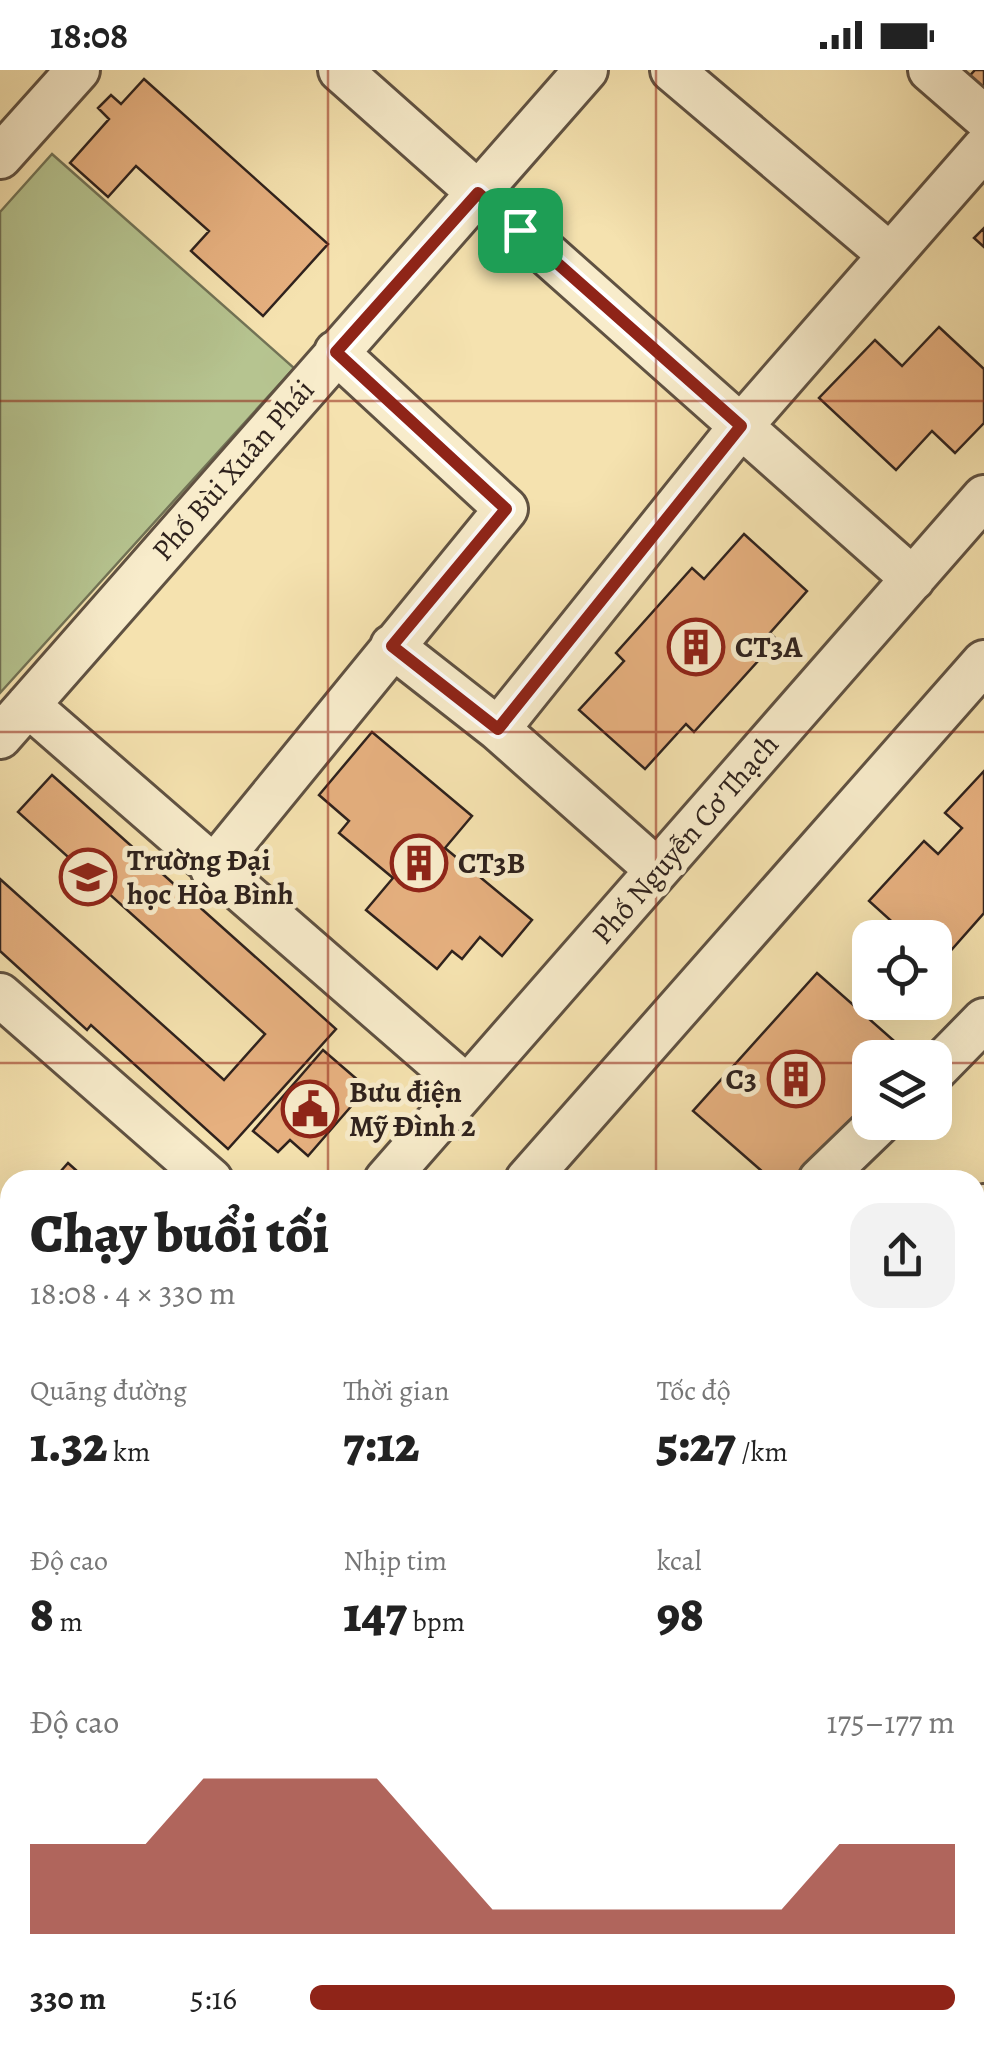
<!DOCTYPE html>
<html lang="vi">
<meta charset="utf-8">
<style>
body{margin:0;font-family:Alegreya,serif;background:#f2f2f2;color:#222;height:100vh;display:flex;flex-direction:column;font-size:38px;white-space:nowrap}
*{box-sizing:border-box;margin:0}
p{font-size:32px;color:#767676}
.icon{flex:none;width:55px;height:55px;fill:none;stroke:currentColor;stroke-width:2;stroke-linecap:round;stroke-linejoin:round}
.map{position:relative;flex:1;overflow:hidden}
.drawer{position:absolute;left:0px;top:1100px;width:985px;height:888px;display:flex;flex-direction:column;background:#fff;border-radius:30px 30px 0 0;box-shadow:0 10px 40px #0002}
.drawer>*{flex:none}
.buttons{position:absolute;left:852px;top:850px;display:grid;gap:20px}
.buttons a{display:grid;place-items:center;width:100px;height:100px;border-radius:20px;background:#fff;box-shadow:0 10px 40px #0002;font-size:50px}
.pin{position:absolute;display:grid;place-items:center;width:85px;height:85px;color:#fff;margin:-42px;border-radius:20px;box-shadow:0 5px 15px #0006}
.round{display:grid;place-items:center;flex:none;width:105px;height:105px;border-radius:30px;background:#f2f2f2}
.summary{display:flex;align-items:center;justify-content:space-between;height:170px;padding:0 30px}
h1{font-size:55px;font-weight:800;line-height:75px}
.stats{display:grid;grid-template-columns:repeat(3,1fr);gap:15px;height:170px;padding:10px 30px}
.stats div{display:grid;align-content:center}
.stats b{font-size:50px;font-weight:800}
.stats small{font-size:28px;font-weight:400}
.stats p{font-size:28px}
.chart{height:280px;padding:20px 30px}
.chart p{display:flex;justify-content:space-between}
.chart svg{width:100%;height:180px;margin-top:10px;fill:#8f2418;opacity:.7}
ul{padding:0 30px;list-style:none;font-size:32px}
li{display:grid;grid-template-columns:160px 120px 1fr;align-items:center;height:75px}
li i{height:25px;border-radius:12px;background:#8f2418}
.status{display:flex;justify-content:space-between;align-items:center;height:70px;padding:0 50px;background:#fff;direction:ltr}
.status svg{height:28px;fill:currentColor}
.map>svg:first-child{display:block}
.green{fill:#b6c490;stroke:#727356;stroke-width:2.5}
.building{fill:#e6b07f;stroke:#2f221d;stroke-width:2.5}
.lines{fill:none;stroke-linecap:round;stroke-linejoin:round}
.minor-casing{stroke:#605242;stroke-width:48}
.minor{stroke:#f8eccb;stroke-width:42}
.route-casing{stroke:#fff;stroke-width:20}
.route{stroke:#8f2418;stroke-width:12}
.grid{fill:none;stroke:#8f2418;stroke-width:2.5;stroke-opacity:0.55}
.labels{text-anchor:middle;stroke-width:10;stroke-linejoin:round;paint-order:stroke}
.street-label{font-size:30px;fill:#2f221d;stroke:#f8eccb}
.poi-label{font-size:30px;font-weight:bold;fill:#2f221d;stroke:#f8eccb;text-anchor:start}
</style>
<div class="status"><b>18:08</b><svg viewBox="0 0 49 12"><path d="M0 12V9h3v3zM5 12V6h3v6zM10 12V3h3v9zM15 12V0h3v12zM26 1h20v11H26zM47 4h2v5h-2z"/></svg></div>
<div class="map">
<svg width="984" height="1986" viewBox="0 0 984 1986">
<rect width="100%" height="100%" fill="#f5e2af"/>
<filter id="stains"><feTurbulence type="fractalNoise" baseFrequency=".002" numOctaves="4"/><feColorMatrix values="0 0 0 0 .2 0 0 0 0 .09 0 0 0 0 .02 0 0 0 .5 -.17"/></filter>
<radialGradient id="worn" r=".72"><stop offset=".6" stop-color="#630" stop-opacity="0"/><stop offset="1" stop-color="#630" stop-opacity=".3"/></radialGradient>
<path class="green" d="M52 84 294 298 0 623V142Z"/>
<path class="building" d="M975 0H984V31L964 12Z
M144 9 328 174 263 246 191 181 209 161 136 96 108 127 70 93 109 49 98 38 111 25 121 34Z
M984 158V177L974 168Z
M939 257 984 299V353L955 383 932 361 896 400 819 328 875 270 902 296Z
M744 464 807 521 770 563 777 570 694 662 686 654 645 699 579 640 624 591 616 583 692 498 704 509Z
M372 662 472 746 445 778 532 850 502 886 480 867 462 889 452 881 437 899 366 840 393 808 339 763 349 751 319 725Z
M984 701V843L939 894 935 890V868H910L869 831 924 771 938 784 962 758 945 743Z
M52 705 336 959 228 1079 91 955 87 960 0 881V809L224 1010 265 964 18 742Z
M817 903 910 985 870 988V1030L799 1110H772L693 1041Z
M323 980 367 1018 308 1086 290 1070 278 1082 253 1061Z
M68 1093 87 1110H53Z
M10 1303V1332L0 1323V1314Z
M975 1884 984 1892V1961L975 1953Z
M0 1965 10 1978 23 1986H0Z
M695 1978H805L798 1986H704Z
M856 1978H952L945 1986H848Z"/>
<g class="lines">
<g class="minor-casing">
<path id="minor" d="M340 0 913 509
M672 0 890 185
M930 0 984 47
M0 87 78 0
M392 576 498 659 657 800
M28 635 467 1017
M498 659 741 356 984 78
M0 667 586 0
M212 799 506 439 336 282
M0 925 211 1110
M935 1000 984 950
M386 1110 984 427
M527 1110 984 592
M820 1110 880 1052
M975 1146 984 1136
M975 1324 984 1332
M975 1370 984 1360
M0 1415 10 1423
M975 1525 984 1532
M0 1550 10 1539
M0 1708 10 1696
M975 1791 984 1799
M0 1848 10 1856
M108 1978V1986
M265 1986 272 1978
M474 1986 475 1978"/>
</g>
<use href="#minor" class="minor"/>
</g>
<g class="lines">
<g class="route-casing">
<path id="route" d="M478 123 741 356 498 659 392 576 506 439 336 282Z"/>
</g>
<use href="#route" class="route"/>
</g>
<path class="grid" d="M328 0V1110M656 0V1110M0 331H984M0 662H984M0 993H870M935 993H984M0 1324H10M975 1324H984M0 1655H10M975 1655H984M328 1978V1986M656 1978V1986"/>
<defs>
<g id="building-ring" transform="scale(2.875)"><circle r="9.5" fill="#f8eccb" stroke="#8f2418" stroke-width="1.5"/><path d="M-4-6H4V6H1V3H-1V6H-4ZM-2.5-4.3h1.7v1.8h-1.7ZM.8-4.3h1.7v1.8H.8ZM-2.5-1h1.7V.8h-1.7ZM.8-1h1.7V.8H.8Z" fill="#8f2418"/></g>
<g id="university-ring" transform="scale(2.875)"><circle r="9.5" fill="#f8eccb" stroke="#8f2418" stroke-width="1.5"/><path d="M0-5L7-2L0 1L-7-2ZM-4 1L0 2.5L4 1V4Q0 6-4 4Z" fill="#8f2418"/></g>
<g id="civic-ring" transform="scale(2.875)"><circle r="9.5" fill="#f8eccb" stroke="#8f2418" stroke-width="1.5"/><path d="M-.6-6.5H3V-4.5H.6V-3L4-1V1h2V6H-6V1h2V-1L-.6-3ZM-1.2 2.5V6h2.4V2.5Z" fill="#8f2418"/></g>
</defs>
<g fill-rule="evenodd">
<use href="#building-ring" x="696" y="577"/>
<use href="#building-ring" x="419" y="793"/>
<use href="#university-ring" x="88" y="807"/>
<use href="#building-ring" x="796" y="1009"/>
<use href="#civic-ring" x="310" y="1039"/>
</g>
<g class="labels">
<g class="street-label">
<text transform="translate(233 400) rotate(-49)" y="10">Phố Bùi Xuân Phái</text>
<text transform="translate(685 769) rotate(-49)" y="10">Phố Nguyễn Cơ Thạch</text>
</g>
<g class="poi-label">
<text x="735" y="587">CT3A</text>
<text x="127" y="800">Trường Đại<tspan x="127" dy="34">học Hòa Bình</tspan></text>
<text x="458" y="803">CT3B</text>
<text x="757" y="1019" text-anchor="end">C3</text>
<text x="349" y="1032">Bưu điện<tspan x="349" dy="34">Mỹ Đình 2</tspan></text>
</g>
</g>
<rect width="100%" height="100%" filter="url(#stains)"/>
<rect width="100%" height="100%" fill="url(#worn)"/>
</svg>
<div class="buttons">
<a><svg class="icon" aria-label="locate" viewBox="0 0 24 24"><circle cx="12" cy="12" r="6"/><path d="M12 2v4M12 18v4M2 12h4M18 12h4"/></svg></a>
<a><svg class="icon" aria-label="layers" viewBox="0 0 24 24"><path d="M12 4l9 5-9 5-9-5zM3 14l9 5 9-5"/></svg></a>
</div>
<div class="pin" style="left:520px;top:160px;background:#1e9e55"><svg class="icon" aria-label="arrive" viewBox="0 0 24 24"><path d="M6 21V4h12l-3 4 3 4H6"/></svg></div>
<section class="drawer">
<div class="summary"><div><h1>Chạy buổi tối</h1><p>18:08 · 4 × 330 m</p></div><a class="round"><svg class="icon" aria-label="share" viewBox="0 0 24 24"><path d="M12 15V3M7 8l5-5 5 5M5 13v7h14v-7"/></svg></a></div>
<div class="stats">
<div><p>Quãng đường</p><b>1.32<small> km</small></b></div>
<div><p>Thời gian</p><b>7:12</b></div>
<div><p>Tốc độ</p><b>5:27<small> /km</small></b></div>
</div>
<div class="stats">
<div><p>Độ cao</p><b>8<small> m</small></b></div>
<div><p>Nhịp tim</p><b>147<small> bpm</small></b></div>
<div><p>kcal</p><b>98</b></div>
</div>
<div class="chart"><p><span>Độ cao</span>175–177 m</p>
<svg viewBox="0 0 160 44" preserveAspectRatio="none"><path d="M0 44V22L10 22L20 22L30 6L40 6L50 6L60 6L70 22L80 38L90 38L100 38L110 38L120 38L130 38L140 22L150 22L160 22V44z"/></svg>
</div>
<ul>
<li><b>330 m</b>5:16<i style="width:100%"></i></li>
</ul>
</section>
</div>
